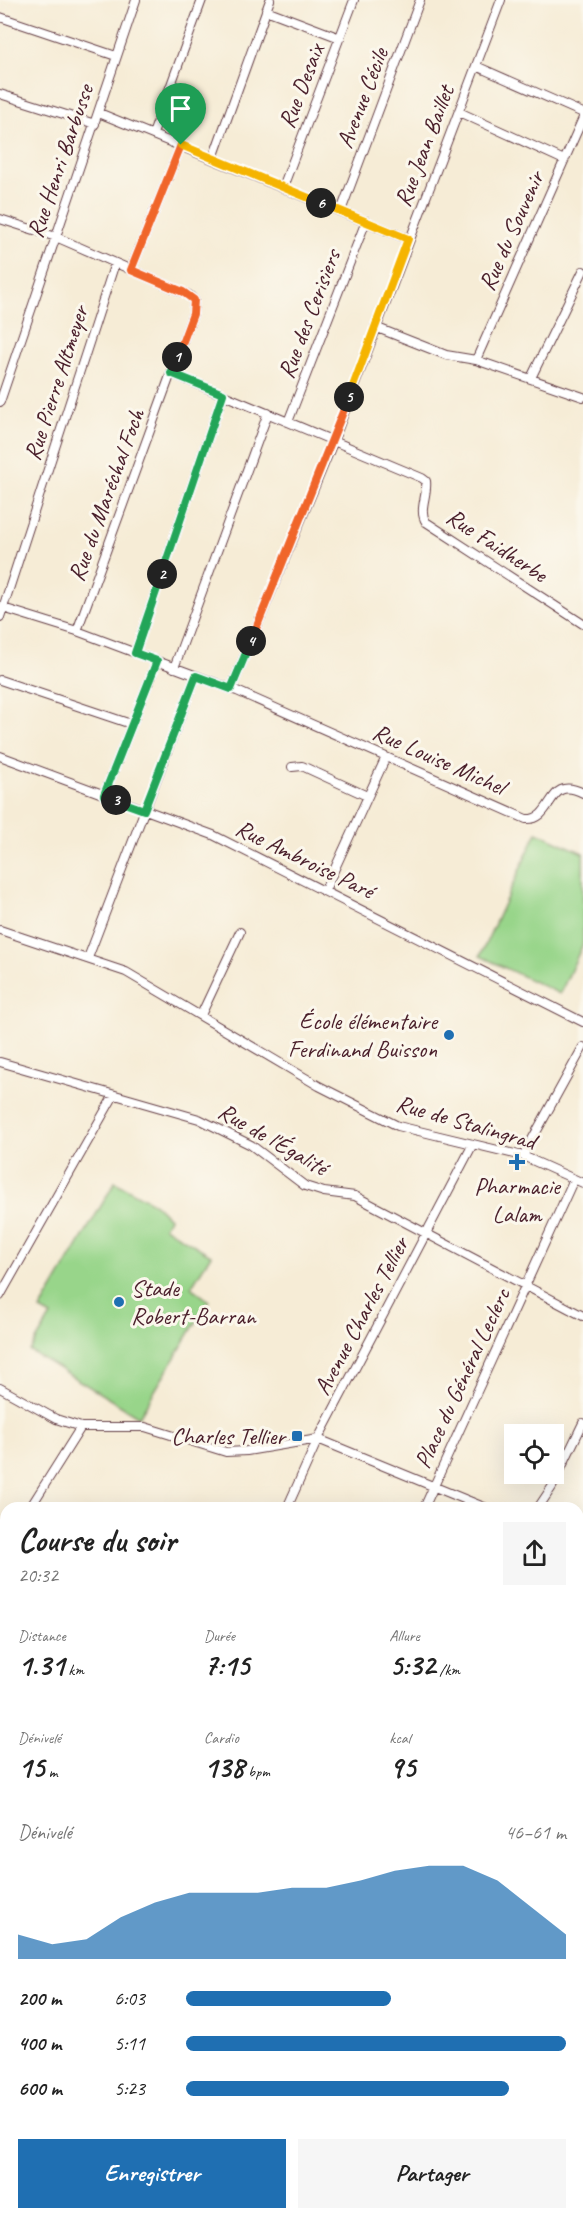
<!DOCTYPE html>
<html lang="fr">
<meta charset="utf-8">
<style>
body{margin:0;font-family:Caveat,sans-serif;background:#f6f6f6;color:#222;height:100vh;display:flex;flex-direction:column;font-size:22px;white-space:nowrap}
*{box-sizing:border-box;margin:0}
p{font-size:20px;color:#767676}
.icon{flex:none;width:33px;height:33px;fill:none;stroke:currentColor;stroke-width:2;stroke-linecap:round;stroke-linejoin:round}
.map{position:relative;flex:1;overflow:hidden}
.panel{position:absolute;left:0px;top:1502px;width:584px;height:718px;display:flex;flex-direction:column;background:#fff;border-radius:18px 18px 0 0;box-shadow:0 6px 24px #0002}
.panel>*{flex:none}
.tools{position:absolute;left:504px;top:1424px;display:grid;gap:12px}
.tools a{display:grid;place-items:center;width:60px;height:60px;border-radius:0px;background:#fff;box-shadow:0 6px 24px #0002;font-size:30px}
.pin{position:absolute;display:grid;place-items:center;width:51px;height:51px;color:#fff;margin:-62px -26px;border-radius:50% 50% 50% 0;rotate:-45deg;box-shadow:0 0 6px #0007}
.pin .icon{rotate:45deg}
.km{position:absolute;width:30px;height:30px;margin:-15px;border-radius:50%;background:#222;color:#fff;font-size:16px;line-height:30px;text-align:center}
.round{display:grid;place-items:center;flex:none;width:63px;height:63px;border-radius:0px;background:#f6f6f6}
.summary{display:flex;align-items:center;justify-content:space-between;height:102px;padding:0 18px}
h1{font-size:33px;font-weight:700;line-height:45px}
.stats{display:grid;grid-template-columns:repeat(3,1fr);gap:9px;height:102px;padding:6px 18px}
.stats div{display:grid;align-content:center}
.stats b{font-size:30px;font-weight:700}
.stats small{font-size:16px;font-weight:400}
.stats p{font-size:16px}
.chart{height:168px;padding:12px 18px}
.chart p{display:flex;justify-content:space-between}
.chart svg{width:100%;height:108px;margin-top:6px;fill:#1f6fb2;opacity:.7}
.button{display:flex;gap:12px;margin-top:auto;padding:12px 18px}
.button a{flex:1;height:69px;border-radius:0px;background:#1f6fb2;color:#fff;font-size:24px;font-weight:700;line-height:69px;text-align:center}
.button a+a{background:#f6f6f6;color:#222}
ul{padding:0 18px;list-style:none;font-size:20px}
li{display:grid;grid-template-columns:96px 72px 1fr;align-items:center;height:45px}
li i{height:15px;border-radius:8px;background:#1f6fb2}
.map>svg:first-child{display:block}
.green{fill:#98d58a;stroke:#717a5a;stroke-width:1.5}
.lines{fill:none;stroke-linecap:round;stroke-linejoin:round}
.street-casing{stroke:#643e45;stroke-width:10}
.street{stroke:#fff;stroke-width:8}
.split-1-casing{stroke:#fff;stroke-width:12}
.split-2-casing{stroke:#fff;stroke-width:12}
.split-3-casing{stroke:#fff;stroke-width:12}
.split-4-casing{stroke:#fff;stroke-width:12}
.split-5-casing{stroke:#fff;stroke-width:12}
.split-6-casing{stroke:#fff;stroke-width:12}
.split-7-casing{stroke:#fff;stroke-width:12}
.split-1{stroke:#f0652b;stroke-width:8}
.split-2{stroke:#22a559;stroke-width:8}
.split-3{stroke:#22a559;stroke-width:8}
.split-4{stroke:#22a559;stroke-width:8}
.split-5{stroke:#f0652b;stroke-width:8}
.split-6{stroke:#f5b400;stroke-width:8}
.split-7{stroke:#f5b400;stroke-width:8}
.poi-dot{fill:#1f6fb2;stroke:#fbf7ec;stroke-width:2}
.labels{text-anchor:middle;stroke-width:6;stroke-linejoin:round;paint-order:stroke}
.street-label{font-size:24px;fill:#4a1f2b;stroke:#fbf7ec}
.poi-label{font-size:24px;fill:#4a1f2b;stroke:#fbf7ec;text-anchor:end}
</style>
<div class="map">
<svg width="583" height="2219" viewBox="0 0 583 2219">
<rect width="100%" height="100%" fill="#fbf7ec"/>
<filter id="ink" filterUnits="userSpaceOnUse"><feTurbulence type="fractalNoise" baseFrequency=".0167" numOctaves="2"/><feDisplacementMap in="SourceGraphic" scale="12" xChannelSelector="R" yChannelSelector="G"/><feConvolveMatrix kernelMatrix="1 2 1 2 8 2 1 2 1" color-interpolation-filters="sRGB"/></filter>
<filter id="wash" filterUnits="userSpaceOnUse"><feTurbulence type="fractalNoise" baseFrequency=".008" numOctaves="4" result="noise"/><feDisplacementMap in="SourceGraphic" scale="24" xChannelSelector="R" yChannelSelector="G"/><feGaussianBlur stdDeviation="1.35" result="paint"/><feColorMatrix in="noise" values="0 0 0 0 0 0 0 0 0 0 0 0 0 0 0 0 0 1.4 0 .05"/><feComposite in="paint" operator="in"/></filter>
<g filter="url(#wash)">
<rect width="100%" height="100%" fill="#f6ecd6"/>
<path class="green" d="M537 832 583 853V944L560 994 480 956Z
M115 1182 155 1204 169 1218 164 1227 211 1255 191 1287 209 1301 139 1417 30 1351 51 1316 40 1310Z"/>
</g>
<g filter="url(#ink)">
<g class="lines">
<g class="street-casing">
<path id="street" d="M266 10 340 38
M0 17 116 56
M476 66 583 113
M0 94 95 124
M459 112 564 160
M99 113 408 239
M153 134 202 0
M213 158 270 0
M283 187 354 0
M341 211 420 0
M0 219 56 237 189 295 194 300 193 314 171 373 422 478 426 481C428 495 418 510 426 522L583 624
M131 270 181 145
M375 327 446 355 476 360 583 397
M476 360 583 118
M531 378 583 271
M0 402 136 0
M288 422 366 221
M3 608 77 631 237 691 526 819C555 821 546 774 583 793
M0 617 115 263
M77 631 171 373
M135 653 223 394
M174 668 268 413
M0 680 131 724
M231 689 332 445 501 0
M0 756 213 835 583 1022
M292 767 302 766 367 796
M104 795 157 661
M325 890 386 757
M0 930 126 972 319 1086 398 1126 523 1156 583 1183
M88 958 196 676
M201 1015 240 932
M0 1062 199 1119 251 1145 305 1186 324 1192 355 1196 583 1316
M523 1156 583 1047
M0 1296 114 1095
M0 1388 56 1419 81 1427H145L226 1452 247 1451 318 1439 486 1508
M30 1508 81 1427
M287 1508 318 1439 473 1144
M424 1508 574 1179
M538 1508 552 1487 583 1423
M578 1546 583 1548
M0 1549 6 1541
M578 1731 583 1732
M0 1869 6 1864
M0 1899 6 1906
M578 1910H583
M578 1934 583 1929
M0 2105 6 2123
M578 2139 583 2134
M578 2191 583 2199
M47 2214 50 2219
M158 2214 160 2219
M72 2219 82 2214
M279 2219 285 2214"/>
</g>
<use href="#street" class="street"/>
</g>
</g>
<g class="lines" filter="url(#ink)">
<g class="split-1-casing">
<path id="split-1" d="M177 357 193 314 194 300 183 292 131 270 181 145"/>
</g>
<g class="split-2-casing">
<path id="split-2" d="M162 574 223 394 171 373 177 357"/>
</g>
<g class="split-3-casing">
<path id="split-3" d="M116 800 104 795 157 661 135 653 162 574"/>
</g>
<g class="split-4-casing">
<path id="split-4" d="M116 800 144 810 196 676 231 689 251 641"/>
</g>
<g class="split-5-casing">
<path id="split-5" d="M251 641 349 397"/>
</g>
<g class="split-6-casing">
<path id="split-6" d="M321 203 408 239 349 397"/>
</g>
<g class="split-7-casing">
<path id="split-7" d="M181 145 321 203"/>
</g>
<use href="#split-1" class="split-1"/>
<use href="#split-2" class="split-2"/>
<use href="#split-3" class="split-3"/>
<use href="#split-4" class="split-4"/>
<use href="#split-5" class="split-5"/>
<use href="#split-6" class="split-6"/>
<use href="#split-7" class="split-7"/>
</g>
<g class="poi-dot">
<circle cx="449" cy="1035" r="6"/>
<path d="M514 1153h6v6h6v6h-6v6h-6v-6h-6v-6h6z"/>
<circle cx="119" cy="1302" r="6"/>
<rect x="291" y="1430" width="12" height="12" rx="3"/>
</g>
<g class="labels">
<g class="street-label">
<text transform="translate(301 86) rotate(-69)" y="8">Rue Desaix</text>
<text transform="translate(362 98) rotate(-69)" y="8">Avenue Cécile</text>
<text transform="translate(424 146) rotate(-69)" y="8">Rue Jean Baillet</text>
<text transform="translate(60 161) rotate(-71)" y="8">Rue Henri Barbusse</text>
<text transform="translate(511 231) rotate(-66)" y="8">Rue du Souvenir</text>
<text transform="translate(309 314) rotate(-69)" y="8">Rue des Cerisiers</text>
<text transform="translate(56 383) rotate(-72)" y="8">Rue Pierre Altmeyer</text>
<text transform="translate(106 495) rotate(-70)" y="8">Rue du Maréchal Foch</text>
<text transform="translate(497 545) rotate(33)" y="8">Rue Faidherbe</text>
<text transform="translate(439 759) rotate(24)" y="8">Rue Louise Michel</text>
<text transform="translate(305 859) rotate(26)" y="8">Rue Ambroise Paré</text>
<text transform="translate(466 1122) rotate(16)" y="8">Rue de Stalingrad</text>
<text transform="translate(273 1139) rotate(30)" y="8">Rue de l'Égalité</text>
<text transform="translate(361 1316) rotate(-62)" y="8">Avenue Charles Tellier</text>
<text transform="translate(462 1378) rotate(-65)" y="8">Place du Général Leclerc</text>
</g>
<g class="poi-label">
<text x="437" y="1029">École élémentaire<tspan x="437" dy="28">Ferdinand Buisson</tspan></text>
<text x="517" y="1194" text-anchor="middle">Pharmacie<tspan x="517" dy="28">Lalam</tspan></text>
<text x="131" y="1296" text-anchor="start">Stade<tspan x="131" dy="28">Robert-Barran</tspan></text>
<text x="285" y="1444">Charles Tellier</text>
</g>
</g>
</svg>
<div class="tools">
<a><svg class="icon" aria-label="locate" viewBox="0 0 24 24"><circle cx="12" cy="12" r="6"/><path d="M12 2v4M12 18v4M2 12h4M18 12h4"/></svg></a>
</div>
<div class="pin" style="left:181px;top:145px;background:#1e9e55"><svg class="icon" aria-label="arrive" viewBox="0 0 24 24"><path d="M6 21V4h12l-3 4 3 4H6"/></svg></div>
<b class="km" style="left:177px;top:357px">1</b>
<b class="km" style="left:162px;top:574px">2</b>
<b class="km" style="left:116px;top:800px">3</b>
<b class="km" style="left:251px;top:641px">4</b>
<b class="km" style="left:349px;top:397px">5</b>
<b class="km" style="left:321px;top:203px">6</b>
<section class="panel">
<div class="summary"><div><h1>Course du soir</h1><p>20:32</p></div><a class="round"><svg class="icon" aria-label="share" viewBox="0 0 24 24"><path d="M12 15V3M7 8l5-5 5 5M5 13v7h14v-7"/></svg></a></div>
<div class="stats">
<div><p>Distance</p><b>1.31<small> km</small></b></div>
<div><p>Durée</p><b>7:15</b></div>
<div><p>Allure</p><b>5:32<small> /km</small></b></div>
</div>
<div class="stats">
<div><p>Dénivelé</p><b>15<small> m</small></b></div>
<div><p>Cardio</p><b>138<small> bpm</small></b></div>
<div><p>kcal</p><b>95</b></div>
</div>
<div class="chart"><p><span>Dénivelé</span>46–61 m</p>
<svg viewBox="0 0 160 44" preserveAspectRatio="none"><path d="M0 44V34L10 38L20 36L30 27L40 21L50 17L60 17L70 17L80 15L90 15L100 12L110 8L120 6L130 6L140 12L150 23L160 34V44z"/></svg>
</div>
<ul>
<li><b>200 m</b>6:03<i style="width:54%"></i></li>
<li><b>400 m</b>5:11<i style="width:100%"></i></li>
<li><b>600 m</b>5:23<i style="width:85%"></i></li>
</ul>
<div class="button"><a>Enregistrer</a><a>Partager</a></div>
</section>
</div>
